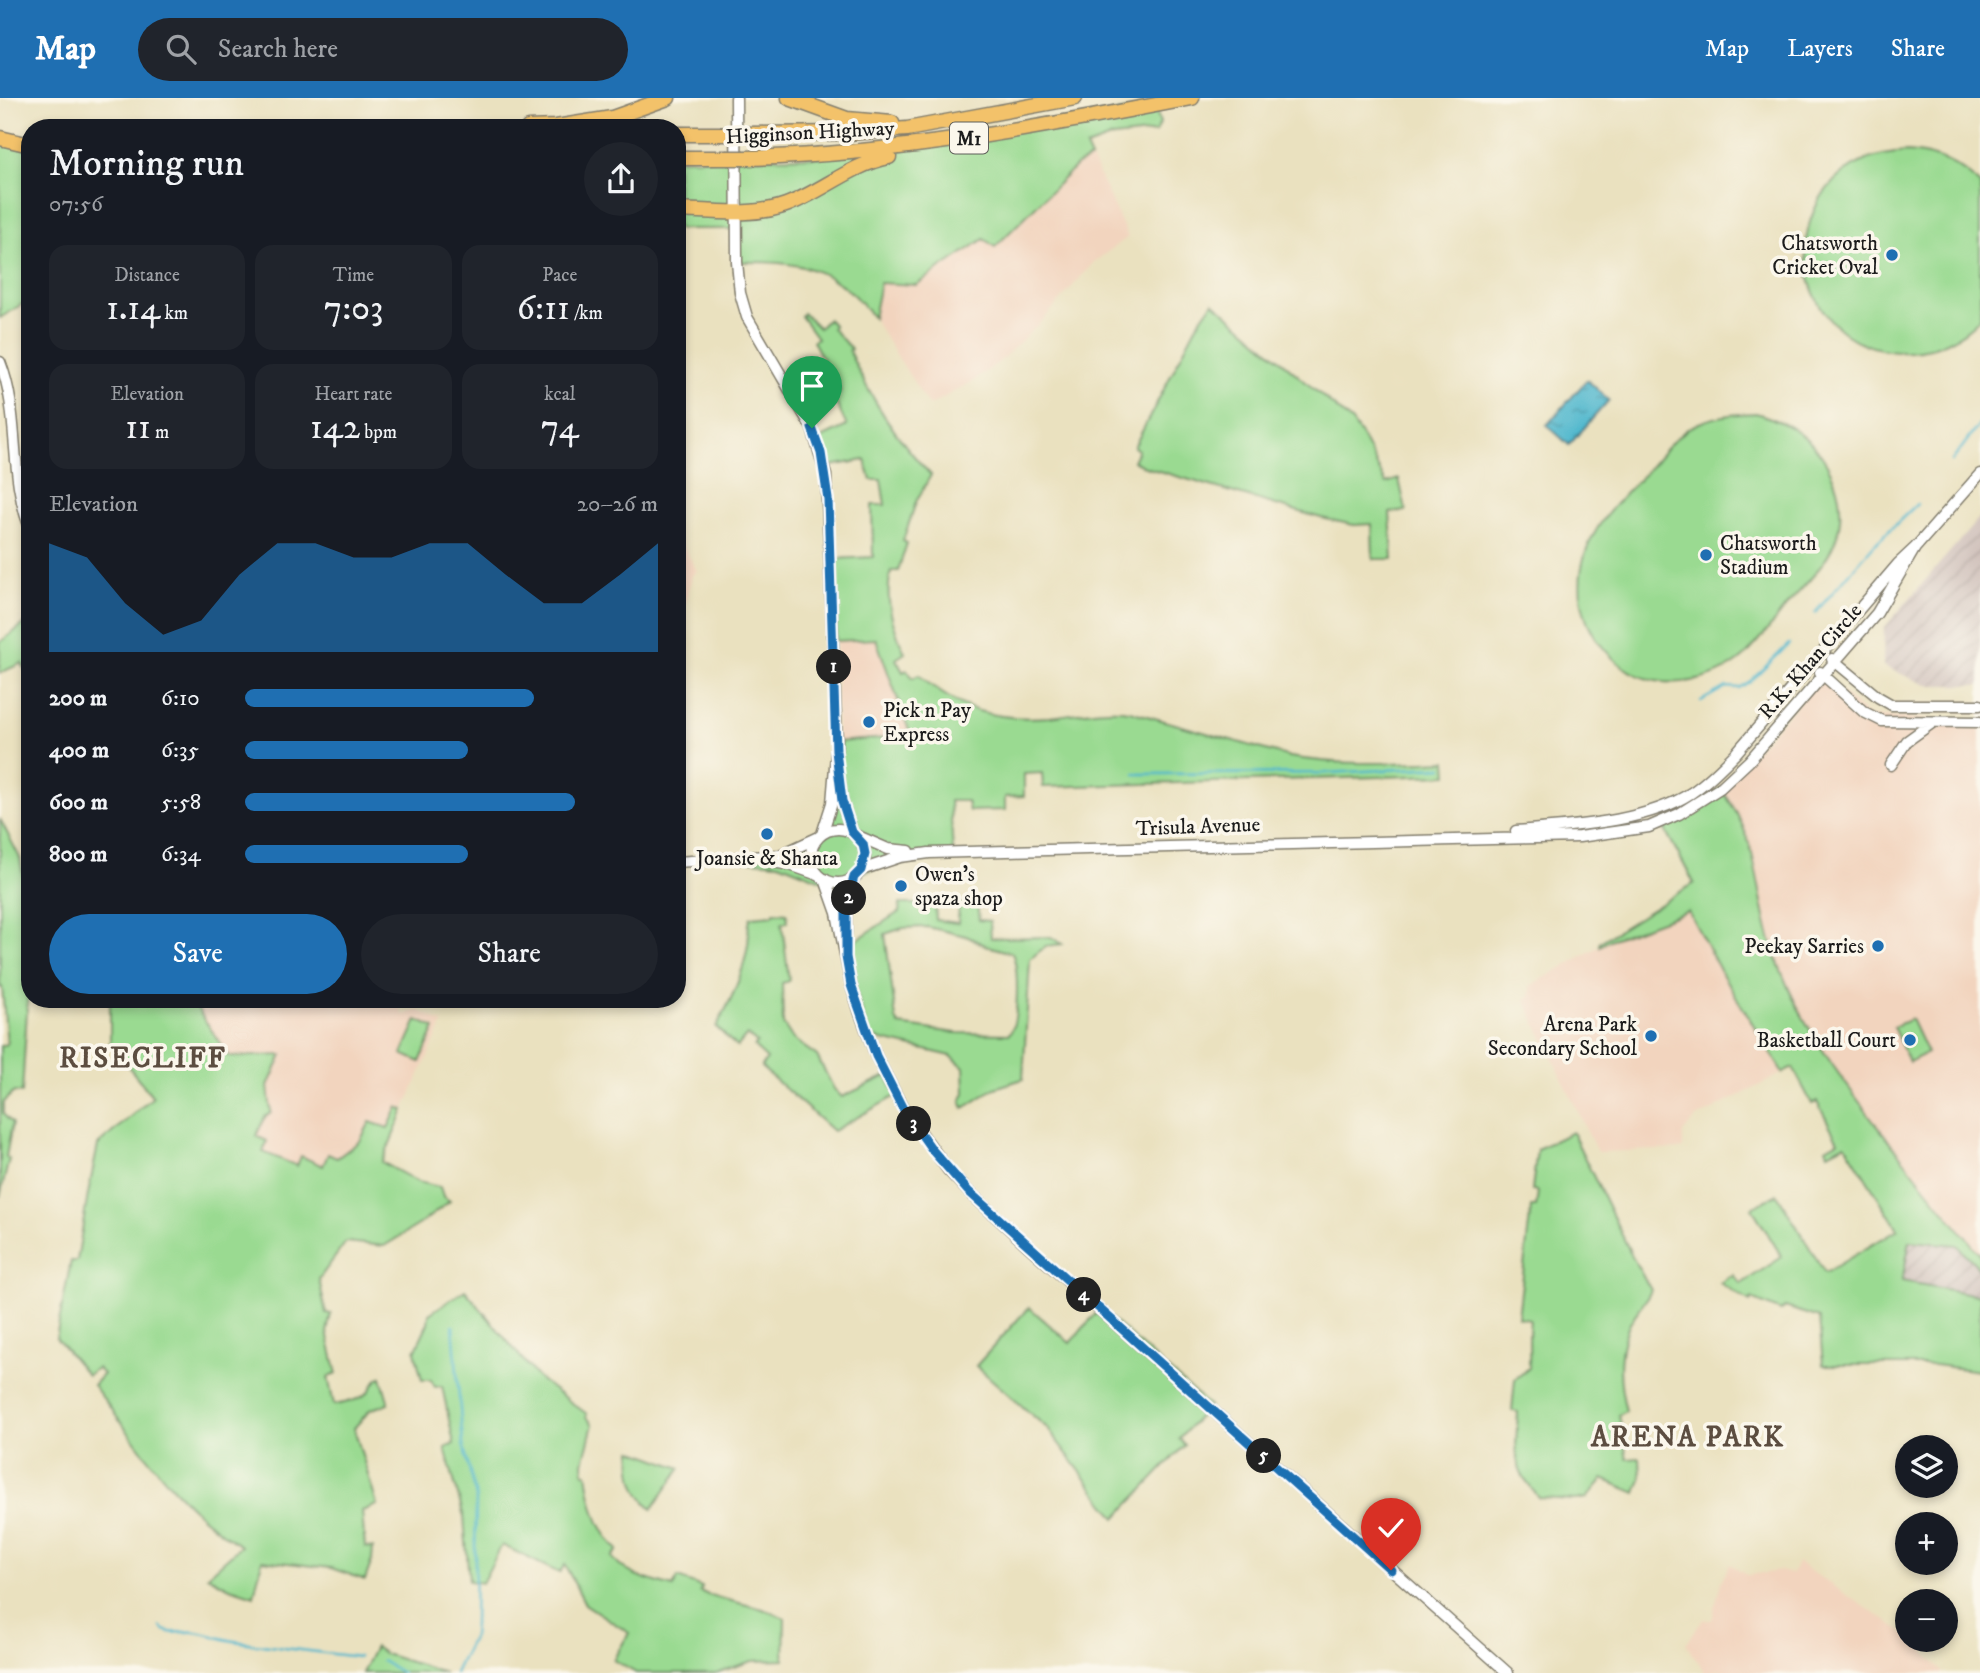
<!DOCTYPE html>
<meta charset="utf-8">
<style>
body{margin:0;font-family:"IM FELL DW Pica",serif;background:#20242c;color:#f1f3f6;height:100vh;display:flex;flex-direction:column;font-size:26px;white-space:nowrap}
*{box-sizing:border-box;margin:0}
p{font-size:23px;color:#9ea1a6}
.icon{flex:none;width:38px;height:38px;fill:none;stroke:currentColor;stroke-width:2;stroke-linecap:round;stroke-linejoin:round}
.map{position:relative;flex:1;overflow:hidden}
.sheet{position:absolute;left:21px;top:21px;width:665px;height:889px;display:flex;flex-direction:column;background:#171b24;border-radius:28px;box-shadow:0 4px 10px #0003}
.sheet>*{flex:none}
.tools{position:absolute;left:1895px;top:1337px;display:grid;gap:14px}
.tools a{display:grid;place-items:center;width:63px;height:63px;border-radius:50%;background:#171b24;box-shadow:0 4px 10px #0003;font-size:35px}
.pin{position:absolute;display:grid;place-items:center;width:60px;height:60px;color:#fff;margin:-72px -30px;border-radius:50% 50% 50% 0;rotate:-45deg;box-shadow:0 0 7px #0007}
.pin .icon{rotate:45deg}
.km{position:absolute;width:35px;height:35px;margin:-18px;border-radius:50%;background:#222;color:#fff;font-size:19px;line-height:35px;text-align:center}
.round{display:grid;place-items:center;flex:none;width:74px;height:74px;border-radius:37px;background:#20242c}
.head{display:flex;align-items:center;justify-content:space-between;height:119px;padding:0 28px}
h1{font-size:38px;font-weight:600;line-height:52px}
.metrics{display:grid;grid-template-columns:repeat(3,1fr);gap:10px;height:119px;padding:7px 28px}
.metrics div{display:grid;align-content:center;border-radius:18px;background:#20242c;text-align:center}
.metrics b{font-size:35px;font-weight:600}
.metrics small{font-size:19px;font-weight:400}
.metrics p{font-size:19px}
.chart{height:196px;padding:14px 28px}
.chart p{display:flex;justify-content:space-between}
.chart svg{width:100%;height:126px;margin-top:7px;fill:#1f6fb2;opacity:.7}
.action{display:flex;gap:14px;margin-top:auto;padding:14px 28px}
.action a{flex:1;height:80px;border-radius:42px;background:#1f6fb2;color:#fff;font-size:28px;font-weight:600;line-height:80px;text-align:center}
.action a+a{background:#20242c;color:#f1f3f6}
ul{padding:0 28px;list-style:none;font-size:23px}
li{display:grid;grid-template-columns:112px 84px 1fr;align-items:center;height:52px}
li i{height:18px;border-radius:9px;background:#1f6fb2}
header{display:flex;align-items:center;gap:42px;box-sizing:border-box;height:98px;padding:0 35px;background:#1f6fb2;color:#fff}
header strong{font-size:33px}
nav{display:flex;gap:38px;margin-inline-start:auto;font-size:24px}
.search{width:490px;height:63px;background:#20242c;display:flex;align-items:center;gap:18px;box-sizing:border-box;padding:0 24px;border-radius:38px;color:#9ea1a6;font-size:26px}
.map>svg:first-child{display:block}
.built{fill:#f2d4be}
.industrial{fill:url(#industrial-furrows)}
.grass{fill:#9ada91;stroke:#5b7b56;stroke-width:2;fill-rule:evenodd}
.water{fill:url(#water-ripples);stroke:#366a74;stroke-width:2}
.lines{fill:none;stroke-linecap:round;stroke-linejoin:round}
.stream{stroke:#4fb7cd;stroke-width:2.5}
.tertiary-casing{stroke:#837e6e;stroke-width:13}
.trunk-casing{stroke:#837e6e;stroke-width:17}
.tertiary{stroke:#fff;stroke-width:10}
.trunk{stroke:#f3c26a;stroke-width:14}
.trunk-bridge-casing{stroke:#837e6e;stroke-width:17;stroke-linecap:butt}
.trunk-bridge{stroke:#f3c26a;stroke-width:14}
.route-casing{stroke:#fff;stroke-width:14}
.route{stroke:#1f6fb2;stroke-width:9}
.poi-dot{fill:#1f6fb2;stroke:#fbf7ec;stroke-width:2.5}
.labels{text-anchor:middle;stroke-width:7;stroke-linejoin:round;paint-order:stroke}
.shield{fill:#fbf7ec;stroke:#5f5e5a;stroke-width:2}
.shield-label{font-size:19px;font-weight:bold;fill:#1c1c1c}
.street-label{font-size:21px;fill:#1c1c1c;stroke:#fbf7ec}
.poi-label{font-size:21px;fill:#1c1c1c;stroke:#fbf7ec;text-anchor:end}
.district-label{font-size:28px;font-weight:bold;letter-spacing:2px;fill:#5c4d40;stroke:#fbf7ec}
</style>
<header>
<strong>Map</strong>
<div class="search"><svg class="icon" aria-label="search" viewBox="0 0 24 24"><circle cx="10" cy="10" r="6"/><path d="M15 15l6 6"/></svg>Search here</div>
<nav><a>Map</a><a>Layers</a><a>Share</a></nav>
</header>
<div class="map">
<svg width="1980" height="1575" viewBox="0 0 1980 1575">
<defs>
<pattern id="industrial-furrows" width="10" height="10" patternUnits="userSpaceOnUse" patternTransform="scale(1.75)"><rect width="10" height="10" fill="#cfc0ba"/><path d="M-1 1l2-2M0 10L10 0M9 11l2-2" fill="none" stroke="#b1a49f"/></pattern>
<pattern id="water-ripples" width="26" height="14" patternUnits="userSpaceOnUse" patternTransform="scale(1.75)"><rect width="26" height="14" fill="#4fb7cd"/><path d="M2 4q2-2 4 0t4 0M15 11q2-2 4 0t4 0" fill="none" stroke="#4194a6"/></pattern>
</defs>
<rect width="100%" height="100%" fill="#fbf7ec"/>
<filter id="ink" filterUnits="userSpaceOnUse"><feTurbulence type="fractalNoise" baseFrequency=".0143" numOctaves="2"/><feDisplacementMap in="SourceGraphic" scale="14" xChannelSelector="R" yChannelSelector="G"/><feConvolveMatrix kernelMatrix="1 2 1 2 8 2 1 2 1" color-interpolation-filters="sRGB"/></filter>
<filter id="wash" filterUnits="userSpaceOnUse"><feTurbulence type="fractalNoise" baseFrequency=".00686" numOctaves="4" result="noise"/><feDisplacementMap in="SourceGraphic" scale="28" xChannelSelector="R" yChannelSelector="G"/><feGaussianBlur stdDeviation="1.57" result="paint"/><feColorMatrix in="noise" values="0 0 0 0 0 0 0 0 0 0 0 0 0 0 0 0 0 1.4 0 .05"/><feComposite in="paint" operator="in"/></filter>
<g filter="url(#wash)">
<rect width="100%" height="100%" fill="#eae1bf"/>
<path class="built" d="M1091 60 1128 139 1094 164 1042 223 999 264 973 283 929 308 873 220 880 185 916 187 938 174 985 141 1031 115 1077 67Z
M677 436 697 473 692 477 686 505 677 503Z
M876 541 912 639 837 644 836 543Z
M1824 578 1868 618 1980 624V1156L1845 986 1822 954 1807 928 1786 886 1771 843 1749 740 1720 690Z
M1688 813 1722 876 1783 975 1695 1021 1683 1035V1051L1597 1054 1525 902 1530 899V888L1610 842Z
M191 901H394L393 904 399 907 403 917 418 912 443 925 404 1012 398 1009 388 1030 373 1023 360 1043 337 1060 323 1068H297L262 1053 255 1038 265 1019 271 1015 267 994 271 980 229 959Z
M1797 1464 1903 1534 1915 1549 1919 1547 1943 1575H1722L1719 1571 1713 1575H1705L1686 1545 1703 1521 1712 1522 1721 1483 1730 1466 1748 1477 1780 1473 1792 1476Z"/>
<path class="industrial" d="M1980 419V587H1927L1883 568 1884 530Z
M1910 1143 1957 1147 1980 1171V1194L1977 1197 1902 1183Z"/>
<path class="grass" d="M1155 8 1160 25 1156 34 1113 39 1086 49 1091 60 1077 67 995 149 984 141 916 187 880 185 873 220C836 168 798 163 737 164V131H677V61L818 59Z
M0 41 30 47V201L0 220Z
M1908 54C1936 56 1960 66 1980 87V220C1961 240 1937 252 1909 253 1778 259 1765 59 1908 54Z
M1213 204 1352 324 1363 340 1386 385 1399 381 1406 413 1390 415 1393 461H1373L1372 426 1354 427 1321 420 1145 369 1133 363 1138 352 1134 349 1198 225Z
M803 215 819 230 828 221 834 228 832 230 851 251 849 253C869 297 897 342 931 377L916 404 903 443 907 445 898 473H891C884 502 893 529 905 555L896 561 903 574 907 572 913 580 919 577C958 613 996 623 1049 619 1077 616 1102 609 1130 613L1290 659C1342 668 1394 665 1447 663L1448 677 1043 689 1042 675 1024 676V698L1005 699V712L969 713 967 703H950L953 755 929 756 862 774C846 794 848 824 846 849L899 814 900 806H935L936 822 958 825 959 806 977 805 979 822 990 823 991 840 1051 839 1062 846 1046 848 1030 861 1023 981 995 990 964 1010 961 1003 965 995 964 969 951 958 869 939 824 783 779 765 740 762C771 758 817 754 830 720 835 706 835 662 837 644L911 638 876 541 836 543 832 461 873 459 872 407H885L881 382H871L865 362 825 369 817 342 847 328 833 299 840 293 813 243 817 240 801 218ZM927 829 966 838 987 848 1012 855C1019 869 1019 925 1009 936L956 935 899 927 896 921 885 836 903 830Z
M1756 315C1772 320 1786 325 1799 335 1831 358 1850 405 1835 443 1826 467 1805 487 1788 506 1774 523 1757 549 1740 562 1705 589 1651 594 1617 564 1573 525 1569 469 1603 422 1615 405 1631 390 1645 375 1661 357 1677 334 1699 325 1718 317 1736 316 1756 315Z
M30 522V582L22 565 0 575V544Z
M1720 690C1754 732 1755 774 1766 824 1771 846 1779 869 1788 889 1815 949 1854 997 1893 1048 1922 1085 1950 1121 1980 1156V1171L1957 1147 1910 1143 1902 1183 1977 1197 1980 1194V1273L1935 1267H1823L1819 1220 1785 1209 1781 1213 1752 1201 1750 1204 1720 1185 1733 1177 1741 1186 1782 1159 1752 1110 1777 1096 1825 1175 1898 1131 1845 1046 1828 1055 1826 1050 1838 1043 1817 1004 1812 1006 1793 970 1783 975 1722 876 1688 813 1610 842 1600 848V844L1694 785 1662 726Z
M0 721 20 760 30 818V862L22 995 14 994 3 1004V1016L12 1025 6 1059 9 1061 0 1099V948L7 946 2 889H0Z
M774 814 787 815 788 824 782 825 789 883 782 885 783 926 793 941 817 958 834 991 842 999 886 978 897 997 833 1033 761 969 767 961 754 949 757 945 747 937 737 949 716 929C730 905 744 874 748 846 750 837 746 828 751 819L773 817Z
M110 901H191L229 959 282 957 268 988 271 1015 265 1019 256 1038 267 1043 263 1054 297 1068 301 1058 323 1068 328 1056 337 1060 360 1043 370 1024 388 1030 398 1009 404 1012 382 1064 418 1084 440 1089 443 1098 450 1103 420 1126 384 1148 346 1144 319 1181 326 1215 331 1216 327 1234 337 1276 328 1279 334 1307C344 1305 362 1302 369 1293 374 1287 373 1283 381 1279L389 1306 371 1311 354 1330 377 1407 362 1413 365 1449 373 1450 372 1462 365 1482 331 1470 262 1462 254 1498 230 1490 207 1478 241 1448C175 1407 139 1347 93 1287L103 1276 97 1270 87 1277 56 1240 71 1163H77L88 1096 98 1047 153 999 110 946Z
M1911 921 1927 955 1909 964 1893 929Z
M417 922 435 930 420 964 402 956Z
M1572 1034 1636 1166 1651 1192C1647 1203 1639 1210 1633 1220 1616 1249 1618 1282 1626 1313L1619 1317 1627 1361 1640 1360 1641 1381 1636 1395 1603 1381 1587 1400 1576 1402 1540 1400C1510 1371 1516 1353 1518 1314L1512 1313 1515 1281 1529 1270C1530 1253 1528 1238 1530 1221L1518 1219 1531 1109H1536L1538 1093 1532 1092 1537 1051Z
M465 1192 538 1280 587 1316 586 1319 593 1326 583 1365 584 1375H587C591 1405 596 1430 618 1452L612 1459C628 1479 650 1482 673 1489L678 1480 702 1489 700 1493 708 1497 763 1511 785 1520 784 1562 752 1563 716 1575H636L613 1562 629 1535 585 1506 565 1467 559 1475 502 1447 482 1485 469 1483 464 1419 445 1350 454 1346 442 1288 435 1289 431 1282H422L415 1253 428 1225 429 1216Z
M1029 1209 1070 1245 1100 1211 1209 1308 1179 1341 1185 1347 1116 1420 1047 1330 976 1268Z
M632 1352 681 1370 652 1411C634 1395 630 1376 632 1352Z
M375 1549 385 1556 445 1575H362Z"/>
<path class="water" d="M1587 282 1609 302 1569 347 1547 327Z"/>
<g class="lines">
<path class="stream" d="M1952 363 1980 325
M1815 515 1874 447 1917 406
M1701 603 1726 589 1739 590 1752 582 1789 546
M1135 676 1325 675 1443 669
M453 1228 463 1346 476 1399 474 1527 473 1538 455 1575
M161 1529C170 1539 184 1532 196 1534 209 1536 221 1541 234 1543 275 1549 317 1554 358 1559
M382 1563 402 1575"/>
</g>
</g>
<g filter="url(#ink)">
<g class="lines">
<g class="tertiary-casing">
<path id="tertiary" d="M736 0 737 164 740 195 747 219 812 330 826 377 837 644 832 705 822 736
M0 264C21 317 8 374 30 430
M1832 561 1878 599 1892 607H1980
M1820 574 1864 614 1882 623 1980 624
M1891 667 1907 643 1932 625
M839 680 842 703 852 735
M811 758a27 27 0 1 1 54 0a27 27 0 1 1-54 0Z
M1516 733C1571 728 1645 725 1691 695 1708 684 1722 669 1736 655L1898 466 1915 450 1980 376
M858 738 888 751 909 753
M768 763 790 767 818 777
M677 764 780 757 817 740
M861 772 900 759 929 755 1579 739 1649 729 1679 716 1720 690 1749 663 1877 515 1915 450
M825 781 837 815 851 887 860 915 876 958 902 1008 948 1072 968 1093 1028 1148 1508 1575
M846 836V810L854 779"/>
</g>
<g class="trunk-casing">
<path id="trunk" d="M789 0 847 21 892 25
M528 30 556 29 612 20 668 0
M677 36H726
M744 36 848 35 907 31 1075 0
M0 40 30 47
M677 60H727
M744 60C896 57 1043 29 1192 0
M677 112C712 113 753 119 786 107 822 94 850 67 889 59"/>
</g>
<use href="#tertiary" class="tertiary"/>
<use href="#trunk" class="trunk"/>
<g class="trunk-bridge-casing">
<path id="trunk-bridge" d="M726 36H744
M727 60H744"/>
</g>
<use href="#trunk-bridge" class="trunk-bridge"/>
</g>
</g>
<g class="lines" filter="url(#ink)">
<g class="route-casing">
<path id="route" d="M812 330 821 355 828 401 836 653 842 703 852 734 863 746 865 756 861 772 854 779 846 810V859L851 887 876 958 902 1009 933 1053 968 1093 1391 1472"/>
</g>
<use href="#route" class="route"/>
</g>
<g class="poi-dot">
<circle cx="1892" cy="157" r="7"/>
<circle cx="1706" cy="457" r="7"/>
<circle cx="869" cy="624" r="7"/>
<circle cx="767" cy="736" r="7"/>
<circle cx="901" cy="788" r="7"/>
<circle cx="1878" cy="848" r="7"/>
<circle cx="1651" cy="938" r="7"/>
<circle cx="1910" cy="942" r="7"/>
</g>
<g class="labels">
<rect class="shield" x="950" y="24.5" width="38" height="31" rx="5"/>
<g class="shield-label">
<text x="969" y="47">M1</text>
</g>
<g class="street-label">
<text transform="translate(810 34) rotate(-3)" y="7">Higginson Highway</text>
<text transform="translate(1810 563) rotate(-49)" y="7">R.K. Khan Circle</text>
<text transform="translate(1198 728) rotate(-2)" y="7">Trisula Avenue</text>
</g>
<g class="poi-label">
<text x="1878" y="152">Chatsworth<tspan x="1878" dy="24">Cricket Oval</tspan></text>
<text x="1720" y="452" text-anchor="start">Chatsworth<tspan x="1720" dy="24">Stadium</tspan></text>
<text x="883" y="619" text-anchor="start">Pick n Pay<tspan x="883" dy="24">Express</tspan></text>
<text x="767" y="767" text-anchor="middle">Joansie &amp; Shanta</text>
<text x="915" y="783" text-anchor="start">Owen's<tspan x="915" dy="24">spaza shop</tspan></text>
<text x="1864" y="855">Peekay Sarries</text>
<text x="1637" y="933">Arena Park<tspan x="1637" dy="24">Secondary School</tspan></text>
<text x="1896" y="949">Basketball Court</text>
</g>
<g class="district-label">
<text x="143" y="969">RISECLIFF</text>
<text x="1688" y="1348">ARENA PARK</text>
</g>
</g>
</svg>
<div class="tools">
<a><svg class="icon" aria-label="layers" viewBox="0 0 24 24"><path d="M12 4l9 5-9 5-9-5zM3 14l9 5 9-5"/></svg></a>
<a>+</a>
<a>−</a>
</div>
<div class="pin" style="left:812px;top:330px;background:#1e9e55"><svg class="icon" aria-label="arrive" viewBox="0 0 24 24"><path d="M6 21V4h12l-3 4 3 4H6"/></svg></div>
<div class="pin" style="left:1391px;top:1472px;background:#d93025"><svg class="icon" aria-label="check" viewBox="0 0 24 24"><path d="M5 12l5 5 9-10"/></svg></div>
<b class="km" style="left:834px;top:569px">1</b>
<b class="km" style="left:849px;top:800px">2</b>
<b class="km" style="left:914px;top:1026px">3</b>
<b class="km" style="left:1084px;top:1197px">4</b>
<b class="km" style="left:1264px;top:1358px">5</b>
<section class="sheet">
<div class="head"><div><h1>Morning run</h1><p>07:56</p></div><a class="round"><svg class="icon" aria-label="share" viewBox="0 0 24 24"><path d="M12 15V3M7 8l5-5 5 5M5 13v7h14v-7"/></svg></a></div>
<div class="metrics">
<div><p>Distance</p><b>1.14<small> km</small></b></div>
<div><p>Time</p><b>7:03</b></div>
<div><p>Pace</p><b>6:11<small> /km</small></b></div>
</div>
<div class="metrics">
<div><p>Elevation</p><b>11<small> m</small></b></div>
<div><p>Heart rate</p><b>142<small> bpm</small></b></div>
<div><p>kcal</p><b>74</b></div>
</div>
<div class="chart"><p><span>Elevation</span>20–26 m</p>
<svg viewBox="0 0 160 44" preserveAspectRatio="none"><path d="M0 44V6L10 11L20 27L30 38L40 33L50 17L60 6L70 6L80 11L90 11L100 6L110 6L120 17L130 27L140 27L150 17L160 6V44z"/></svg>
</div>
<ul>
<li><b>200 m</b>6:10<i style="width:70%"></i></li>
<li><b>400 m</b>6:35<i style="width:54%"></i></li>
<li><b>600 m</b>5:58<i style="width:80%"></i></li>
<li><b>800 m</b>6:34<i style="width:54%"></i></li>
</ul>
<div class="action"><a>Save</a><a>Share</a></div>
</section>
</div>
